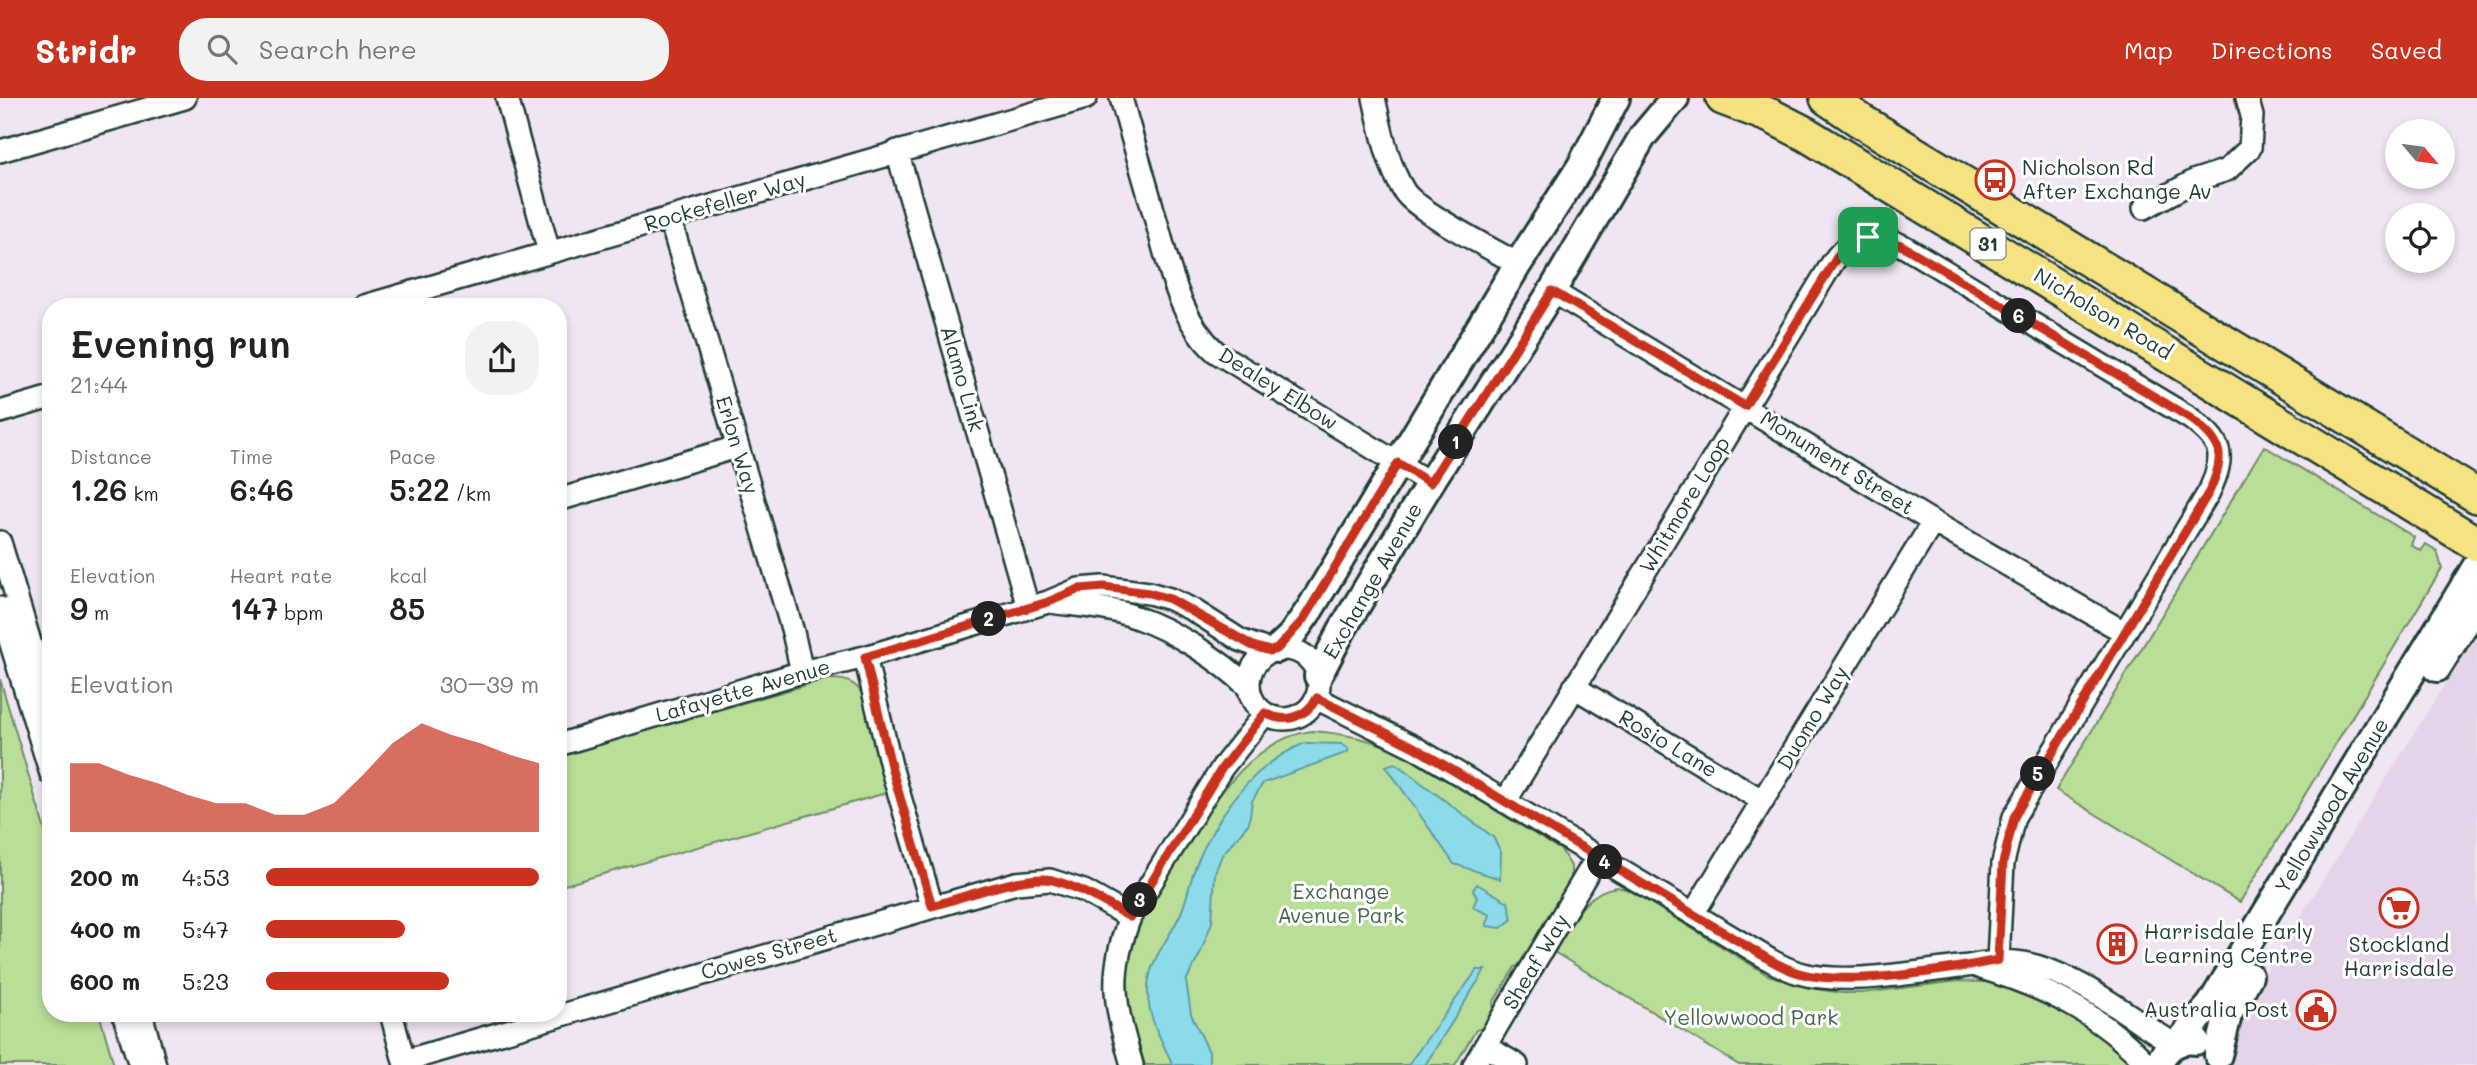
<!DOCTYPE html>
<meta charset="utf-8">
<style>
body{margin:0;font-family:Mali,sans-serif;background:#f2f2f2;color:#222;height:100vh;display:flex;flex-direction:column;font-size:26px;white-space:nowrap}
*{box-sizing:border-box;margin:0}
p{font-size:23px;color:#767676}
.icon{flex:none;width:38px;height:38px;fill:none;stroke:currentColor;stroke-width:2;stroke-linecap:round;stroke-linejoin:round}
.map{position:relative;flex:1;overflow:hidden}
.side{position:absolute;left:42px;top:200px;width:525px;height:724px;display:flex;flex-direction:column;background:#fff;border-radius:28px;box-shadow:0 4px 10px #0003}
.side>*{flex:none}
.needle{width:46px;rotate:119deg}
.buttons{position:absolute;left:2385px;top:21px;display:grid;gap:14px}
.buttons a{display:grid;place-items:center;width:70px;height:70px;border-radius:50%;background:#fff;box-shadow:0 4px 10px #0003;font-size:35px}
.pin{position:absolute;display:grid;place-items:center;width:60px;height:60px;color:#fff;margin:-30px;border-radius:14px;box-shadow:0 4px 10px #0006}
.km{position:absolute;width:35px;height:35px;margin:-18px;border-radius:50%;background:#222;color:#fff;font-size:19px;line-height:35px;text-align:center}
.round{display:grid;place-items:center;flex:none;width:74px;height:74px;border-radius:28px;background:#f2f2f2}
.summary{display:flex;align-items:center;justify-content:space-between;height:119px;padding:0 28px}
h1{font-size:38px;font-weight:600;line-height:52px}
.metrics{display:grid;grid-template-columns:repeat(3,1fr);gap:10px;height:119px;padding:7px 28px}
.metrics div{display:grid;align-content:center}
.metrics b{font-size:30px;font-weight:600}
.metrics small{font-size:19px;font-weight:400}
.metrics p{font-size:19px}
.chart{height:196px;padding:14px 28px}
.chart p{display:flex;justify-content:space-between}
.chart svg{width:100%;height:126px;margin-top:7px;fill:#c8321e;opacity:.7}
ul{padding:0 28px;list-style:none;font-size:23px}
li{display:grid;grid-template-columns:112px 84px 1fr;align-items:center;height:52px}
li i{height:18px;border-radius:9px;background:#c8321e}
header{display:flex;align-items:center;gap:42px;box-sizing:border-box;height:98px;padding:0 35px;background:#c8321e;color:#fff}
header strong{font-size:33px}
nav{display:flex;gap:38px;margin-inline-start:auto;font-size:24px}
.search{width:490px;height:63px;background:#f2f2f2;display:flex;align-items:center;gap:18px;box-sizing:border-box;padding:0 24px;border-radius:28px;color:#767676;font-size:26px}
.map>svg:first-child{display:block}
.built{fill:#e5d3e9}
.green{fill:#badd97;stroke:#6c8d66;stroke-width:2}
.water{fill:#8cdbeb;stroke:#609ca2;stroke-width:2}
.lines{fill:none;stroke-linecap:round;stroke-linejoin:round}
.minor-casing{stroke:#1f3d34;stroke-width:26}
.tertiary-casing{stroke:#1f3d34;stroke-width:32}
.primary-casing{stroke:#1f3d34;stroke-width:38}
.minor{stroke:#fff;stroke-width:21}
.tertiary{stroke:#fff;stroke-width:26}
.primary{stroke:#f6e281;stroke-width:33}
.route-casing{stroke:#fff;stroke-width:14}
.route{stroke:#c8321e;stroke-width:9}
.labels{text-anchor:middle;stroke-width:6;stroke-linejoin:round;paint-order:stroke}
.shield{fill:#fff;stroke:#627771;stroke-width:2}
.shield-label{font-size:19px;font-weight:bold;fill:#1f3d34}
.poi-label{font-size:21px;fill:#1f3d34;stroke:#fff;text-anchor:start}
.street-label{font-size:21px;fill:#1f3d34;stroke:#fff}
.park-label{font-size:21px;fill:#46654d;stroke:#fff}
</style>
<header>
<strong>Stridr</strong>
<div class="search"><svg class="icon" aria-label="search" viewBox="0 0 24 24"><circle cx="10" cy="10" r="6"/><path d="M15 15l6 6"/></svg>Search here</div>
<nav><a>Map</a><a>Directions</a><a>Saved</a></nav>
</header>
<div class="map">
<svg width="2477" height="967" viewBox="0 0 2477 967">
<rect width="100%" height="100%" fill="#f0e5f2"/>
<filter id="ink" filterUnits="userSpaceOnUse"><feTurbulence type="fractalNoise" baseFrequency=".0143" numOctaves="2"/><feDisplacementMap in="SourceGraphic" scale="14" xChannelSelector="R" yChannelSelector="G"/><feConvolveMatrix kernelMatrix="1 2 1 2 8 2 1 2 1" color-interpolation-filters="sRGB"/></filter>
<g filter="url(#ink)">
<path class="built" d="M2477 534V967H2217L2232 929Z"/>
<path class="green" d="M2264 348 2414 439 2411 447 2421 453 2426 446 2437 453 2442 470 2240 804 2056 692Z
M0 581 51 753V915H99L114 967H0Z
M827 581C839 581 849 581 858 590 872 604 886 671 893 693L558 789V658Z
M1312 633C1343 635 1370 641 1398 653L1561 752 1571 768V786L1525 865 1515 869 1493 905 1495 915 1486 929 1476 932 1455 967H1145C1138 943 1127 916 1126 891 1126 869 1133 842 1142 821 1180 760 1233 642 1312 633Z
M1617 789 1629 792 1768 877 1810 890 1842 895H1862L1959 883 2004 885 2091 925 2137 967H1739L1554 854C1571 828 1583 793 1617 789Z"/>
<path class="water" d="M1305 645 1341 646 1348 650V654L1263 685 1252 703 1249 725 1222 757 1215 775 1212 824 1200 856 1186 883 1191 916 1209 954V967H1173C1162 943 1147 919 1148 892 1148 862 1169 842 1181 815 1188 799 1190 781 1197 765 1219 714 1252 667 1305 645Z
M1395 665 1493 739 1501 754 1500 781 1454 766 1386 668Z
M1477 786 1508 804 1512 821 1501 830 1486 828 1490 817 1473 809 1477 799 1473 792Z
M1477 872H1485L1425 967H1408Z"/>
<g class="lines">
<g class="minor-casing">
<path id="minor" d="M507 0 549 154
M1121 0C1132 40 1144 79 1155 119 1169 166 1178 220 1216 254L1430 385
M1374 0C1381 31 1387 66 1404 93 1416 113 1494 152 1518 166
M0 53 185 0
M897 53 1028 509
M2144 110 2196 82 2227 72 2250 50 2252 18 2247 0
M670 121 793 534 802 574
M1552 193 1933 424 2124 534
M364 208 1086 0
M0 314 51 299
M558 402 737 349
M0 444 51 614
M1050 504C1078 508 1108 509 1135 519 1173 532 1221 562 1249 590
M0 510 51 676
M1249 586a35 35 0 1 1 70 0a35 35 0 1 1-70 0Z
M865 559 892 672 932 808
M1574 589 1763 703
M1316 600 1414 649 1770 862C1779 867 1789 872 1799 875 1844 888 1914 874 1960 869 1982 866 2001 861 2024 865 2079 876 2127 918 2174 946
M558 647 802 574 865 559 1048 504 1079 491 1103 489 1149 495 1170 501 1193 512 1240 542 1270 553
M1505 704 1833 164C1853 136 1873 133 1903 148L2190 320C2223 345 2226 356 2209 394L2014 719 2003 765 1998 862
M1693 816 1933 424
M1978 869C2045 889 2099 915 2148 967
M123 915 140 967
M141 915 155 967
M391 915 405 967
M1485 948 1517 967
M404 963 1016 785 1050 782 1084 793 1130 819
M1132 967C1115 907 1107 879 1130 819L1222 670 1265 616
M1474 967 1597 759"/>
</g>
<g class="tertiary-casing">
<path id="tertiary" d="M1277 551 1291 538 1310 511 1518 166 1581 68 1616 0
M2437 570 2477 506
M1318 578 1342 532 1430 385 1552 193 1643 38 1675 0
M2180 943 2211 906 2477 467
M2218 957 2228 917 2249 878
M2158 967C2165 950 2178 940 2196 943"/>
</g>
<g class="primary-casing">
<path id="primary" d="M1723 0 1771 18 1806 36 2477 446
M1827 0 1861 23 2477 398"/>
</g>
<use href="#minor" class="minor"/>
<use href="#tertiary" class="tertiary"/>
<use href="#primary" class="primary"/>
</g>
</g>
<g class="lines" filter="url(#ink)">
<g class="route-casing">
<path id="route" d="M1874 137 1903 148 2190 320C2223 345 2226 356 2209 394L2014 719 2003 765 1998 862C1950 872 1845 889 1799 875 1789 872 1779 867 1770 862L1414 649 1317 600C1305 620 1285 626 1265 615L1222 670 1130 819C1105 805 1080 789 1052 782 1025 776 961 800 932 808L892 672 865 559 1048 504 1079 491 1104 489 1149 495 1170 501 1253 548 1270 553 1277 551 1303 522 1398 365 1430 385 1552 193 1745 308 1839 156 1853 144Z"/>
</g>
<use href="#route" class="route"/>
</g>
<defs>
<g id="bus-ring" transform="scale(2.0125)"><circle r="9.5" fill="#fff" stroke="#c8321e" stroke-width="1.5"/><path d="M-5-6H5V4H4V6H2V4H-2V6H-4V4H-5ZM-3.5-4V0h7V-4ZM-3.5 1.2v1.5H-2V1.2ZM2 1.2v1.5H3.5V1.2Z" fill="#c8321e"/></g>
<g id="supermarket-ring" transform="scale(2.0125)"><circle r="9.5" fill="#fff" stroke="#c8321e" stroke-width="1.5"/><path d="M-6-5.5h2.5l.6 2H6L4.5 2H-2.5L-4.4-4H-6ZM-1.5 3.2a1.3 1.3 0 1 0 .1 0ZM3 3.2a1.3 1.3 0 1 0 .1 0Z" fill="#c8321e"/></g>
<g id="building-ring" transform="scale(2.0125)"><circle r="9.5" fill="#fff" stroke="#c8321e" stroke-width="1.5"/><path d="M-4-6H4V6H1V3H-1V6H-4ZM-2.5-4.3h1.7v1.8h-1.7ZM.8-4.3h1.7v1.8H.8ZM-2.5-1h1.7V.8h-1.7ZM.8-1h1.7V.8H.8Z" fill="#c8321e"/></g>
<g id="civic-ring" transform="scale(2.0125)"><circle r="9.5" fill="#fff" stroke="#c8321e" stroke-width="1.5"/><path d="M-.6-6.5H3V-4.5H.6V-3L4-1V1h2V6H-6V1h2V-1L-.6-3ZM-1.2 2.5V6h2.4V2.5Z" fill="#c8321e"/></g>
</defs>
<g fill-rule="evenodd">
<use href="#bus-ring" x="1995" y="82"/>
<use href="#supermarket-ring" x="2399" y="810"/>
<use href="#building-ring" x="2117" y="846"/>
<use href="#civic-ring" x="2316" y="912"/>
</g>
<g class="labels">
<rect class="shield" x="1970.5" y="130.5" width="35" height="31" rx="5"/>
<g class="shield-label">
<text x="1988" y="153">31</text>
</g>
<g class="poi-label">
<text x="2022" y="77">Nicholson Rd<tspan x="2022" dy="24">After Exchange Av</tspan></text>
<text x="2144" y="841">Harrisdale Early<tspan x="2144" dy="24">Learning Centre</tspan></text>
<text x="2399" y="854" text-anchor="middle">Stockland<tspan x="2399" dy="24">Harrisdale</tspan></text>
<text x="2289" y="919" text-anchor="end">Australia Post</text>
</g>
<g class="street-label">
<text transform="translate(725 104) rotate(-16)" y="7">Rockefeller Way</text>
<text transform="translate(2103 216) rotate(31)" y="7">Nicholson Road</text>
<text transform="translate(962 281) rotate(74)" y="7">Alamo Link</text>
<text transform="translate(1278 291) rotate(32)" y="7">Dealey Elbow</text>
<text transform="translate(737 347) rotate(73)" y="7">Erlon Way</text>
<text transform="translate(1837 365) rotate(32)" y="7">Monument Street</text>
<text transform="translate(1685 407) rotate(-59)" y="7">Whitmore Loop</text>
<text transform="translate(1373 483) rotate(-60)" y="7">Exchange Avenue</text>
<text transform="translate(743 593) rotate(-16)" y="7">Lafayette Avenue</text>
<text transform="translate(1813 620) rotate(-59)" y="7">Duomo Way</text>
<text transform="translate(1668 646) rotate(31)" y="7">Rosio Lane</text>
<text transform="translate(2332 708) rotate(-59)" y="7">Yellowwood Avenue</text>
<text transform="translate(769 856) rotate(-16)" y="7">Cowes Street</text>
<text transform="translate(1536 864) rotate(-59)" y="7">Sheaf Way</text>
</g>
<g class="park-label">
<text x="1341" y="801">Exchange<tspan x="1341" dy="24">Avenue Park</tspan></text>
<text x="1751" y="927">Yellowwood Park</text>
</g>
</g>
</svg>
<div class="buttons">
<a><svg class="needle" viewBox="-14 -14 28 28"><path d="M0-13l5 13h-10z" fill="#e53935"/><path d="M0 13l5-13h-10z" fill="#767676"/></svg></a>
<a><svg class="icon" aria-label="locate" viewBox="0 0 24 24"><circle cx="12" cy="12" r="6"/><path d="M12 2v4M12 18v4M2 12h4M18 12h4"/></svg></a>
</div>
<div class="pin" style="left:1868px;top:139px;background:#1e9e55"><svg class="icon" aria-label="arrive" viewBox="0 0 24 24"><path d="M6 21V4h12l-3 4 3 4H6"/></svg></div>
<b class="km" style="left:1456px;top:344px">1</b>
<b class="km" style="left:989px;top:521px">2</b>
<b class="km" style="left:1140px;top:802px">3</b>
<b class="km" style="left:1605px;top:764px">4</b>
<b class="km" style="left:2038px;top:676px">5</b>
<b class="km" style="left:2019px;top:218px">6</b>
<section class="side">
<div class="summary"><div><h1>Evening run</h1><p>21:44</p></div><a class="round"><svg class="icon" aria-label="share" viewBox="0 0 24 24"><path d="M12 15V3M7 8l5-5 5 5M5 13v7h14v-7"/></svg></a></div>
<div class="metrics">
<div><p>Distance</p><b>1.26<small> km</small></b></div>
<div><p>Time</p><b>6:46</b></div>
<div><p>Pace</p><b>5:22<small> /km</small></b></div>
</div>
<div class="metrics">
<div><p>Elevation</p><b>9<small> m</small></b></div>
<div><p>Heart rate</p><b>147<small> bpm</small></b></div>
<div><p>kcal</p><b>85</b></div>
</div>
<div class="chart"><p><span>Elevation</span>30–39 m</p>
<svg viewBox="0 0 160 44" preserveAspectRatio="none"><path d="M0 44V20L10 20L20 24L30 27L40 31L50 34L60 34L70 38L80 38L90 34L100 24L110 13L120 6L130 10L140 13L150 17L160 20V44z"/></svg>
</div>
<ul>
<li><b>200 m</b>4:53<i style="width:100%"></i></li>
<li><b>400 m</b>5:47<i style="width:51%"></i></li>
<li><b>600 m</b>5:23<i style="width:67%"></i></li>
</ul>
</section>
</div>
